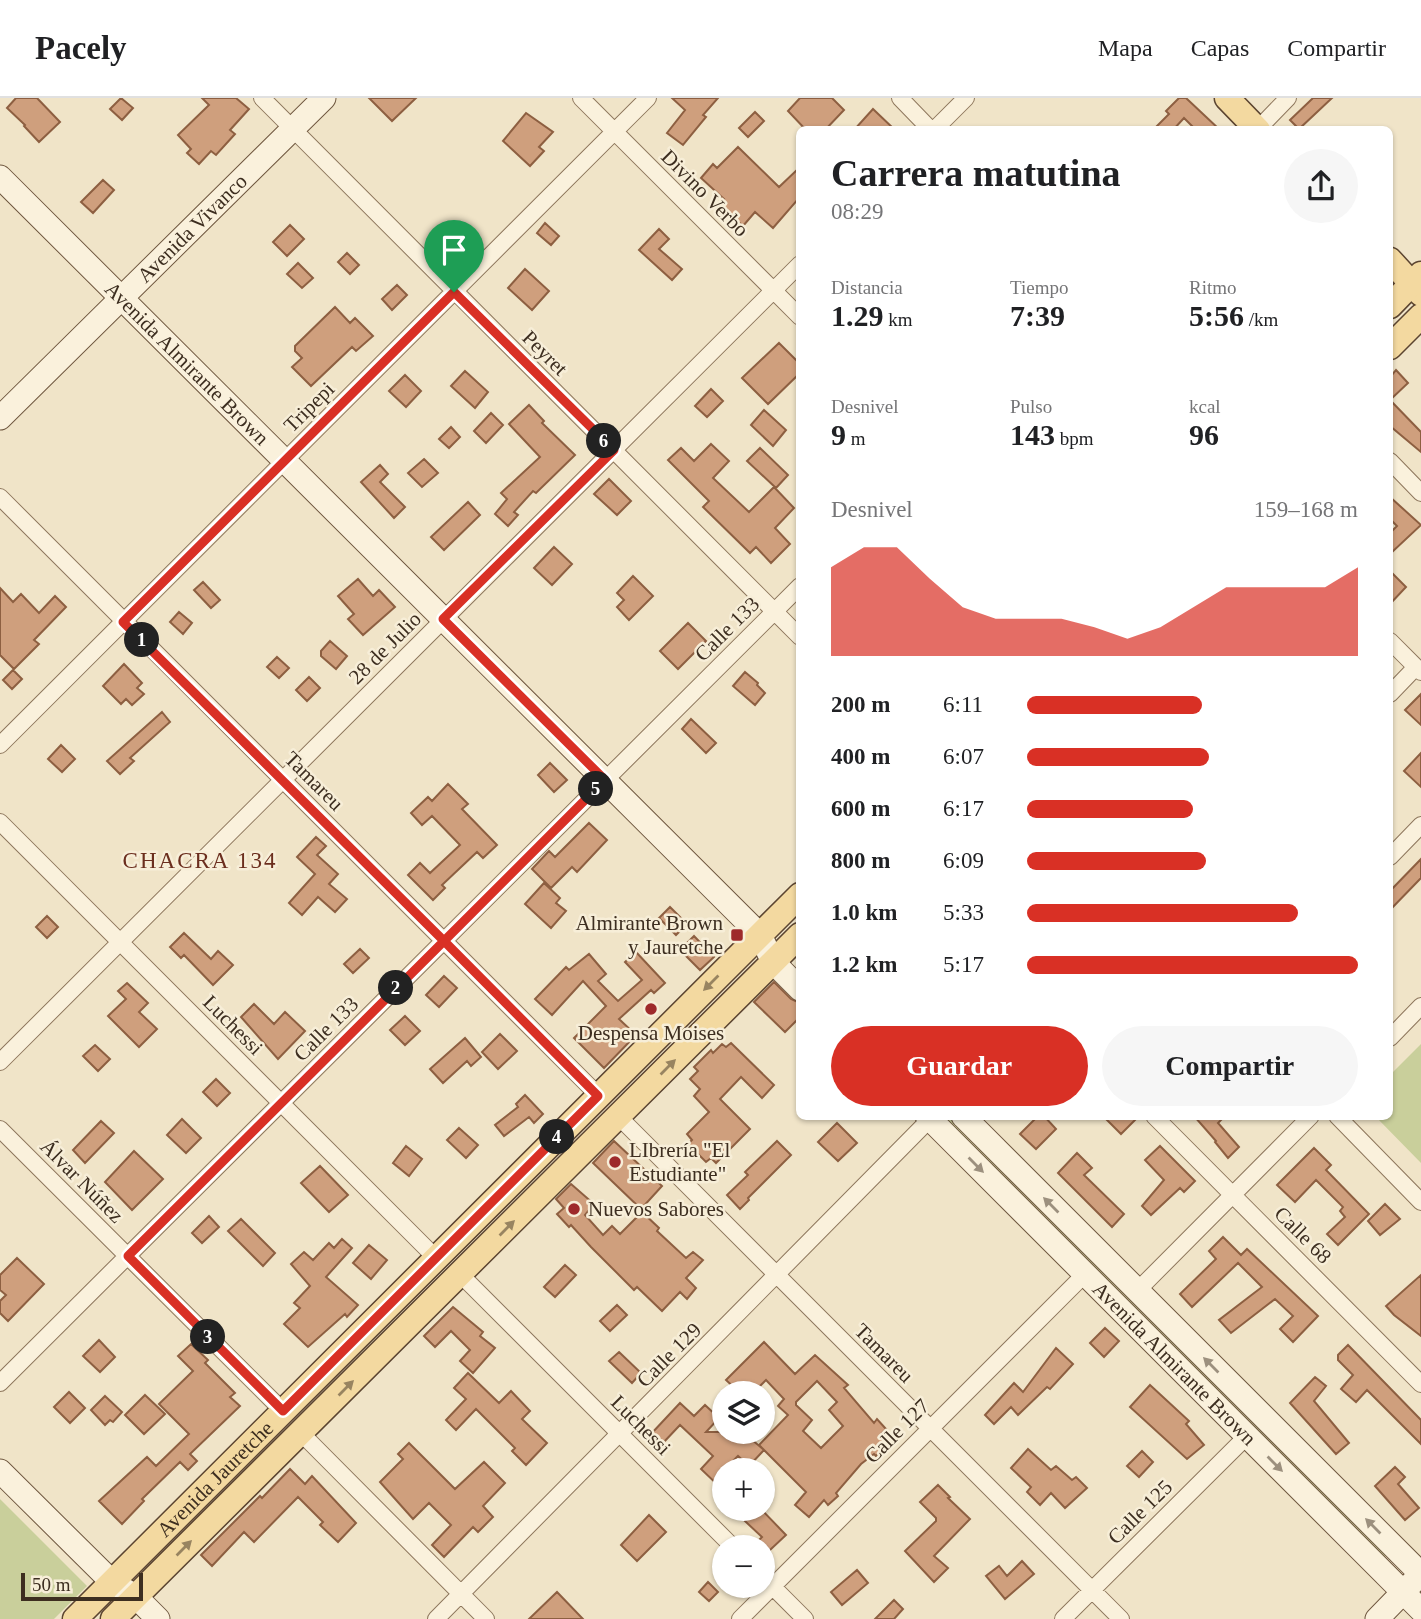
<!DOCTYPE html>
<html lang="es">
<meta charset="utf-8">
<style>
body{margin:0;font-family:Georgia,serif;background:#f6f6f6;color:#202124;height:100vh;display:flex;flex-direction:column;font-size:26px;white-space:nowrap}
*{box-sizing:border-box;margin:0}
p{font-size:23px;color:#757577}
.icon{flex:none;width:38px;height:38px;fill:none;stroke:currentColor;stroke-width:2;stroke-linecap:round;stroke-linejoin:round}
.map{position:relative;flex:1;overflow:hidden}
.details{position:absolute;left:796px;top:28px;width:597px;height:994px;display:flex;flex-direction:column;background:#fff;border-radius:10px;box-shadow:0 2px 5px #0004}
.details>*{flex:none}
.fabs{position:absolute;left:712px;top:1283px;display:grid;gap:14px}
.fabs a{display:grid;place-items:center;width:63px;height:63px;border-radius:50%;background:#fff;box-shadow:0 2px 5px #0004;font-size:35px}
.scale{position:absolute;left:21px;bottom:18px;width:122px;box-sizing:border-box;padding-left:7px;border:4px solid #3d2e20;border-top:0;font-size:19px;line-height:24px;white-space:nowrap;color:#3d2e20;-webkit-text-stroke:5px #f7eed8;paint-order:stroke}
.pin{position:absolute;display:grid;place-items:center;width:60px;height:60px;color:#fff;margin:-72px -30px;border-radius:50% 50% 50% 0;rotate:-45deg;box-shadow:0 0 7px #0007}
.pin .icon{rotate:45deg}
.km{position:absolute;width:35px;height:35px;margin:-18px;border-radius:50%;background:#222;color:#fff;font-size:19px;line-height:35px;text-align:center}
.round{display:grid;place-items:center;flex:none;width:74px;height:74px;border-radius:37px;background:#f6f6f6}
.head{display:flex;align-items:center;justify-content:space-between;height:119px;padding:0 35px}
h1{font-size:38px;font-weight:600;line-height:52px}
.figures{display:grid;grid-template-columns:repeat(3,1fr);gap:10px;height:119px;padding:7px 35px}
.figures div{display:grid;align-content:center}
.figures b{font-size:30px;font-weight:600}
.figures small{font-size:19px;font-weight:400}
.figures p{font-size:19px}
.chart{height:196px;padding:14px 35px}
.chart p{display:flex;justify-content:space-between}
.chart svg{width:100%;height:126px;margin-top:7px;fill:#d93025;opacity:.7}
.action{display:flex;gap:14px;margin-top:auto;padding:14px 35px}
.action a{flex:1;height:80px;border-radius:42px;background:#d93025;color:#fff;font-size:28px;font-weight:600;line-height:80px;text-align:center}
.action a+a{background:#f6f6f6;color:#202124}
ul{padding:0 35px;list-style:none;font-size:23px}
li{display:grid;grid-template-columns:112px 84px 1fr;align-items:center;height:52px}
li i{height:18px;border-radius:9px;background:#d93025}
header{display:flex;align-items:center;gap:42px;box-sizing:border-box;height:98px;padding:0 35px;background:#fff;border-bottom:2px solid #e0e0e0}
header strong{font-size:33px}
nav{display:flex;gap:38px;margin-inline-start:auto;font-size:24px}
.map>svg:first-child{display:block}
.green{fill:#c9cf9b}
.building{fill:#cf9f7d;stroke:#8d5f41;stroke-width:2;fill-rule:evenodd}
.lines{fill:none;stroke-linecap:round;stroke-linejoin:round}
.street-casing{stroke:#8d765c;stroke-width:18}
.secondary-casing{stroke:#6f573f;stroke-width:25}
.primary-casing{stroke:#5b4430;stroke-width:27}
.street{stroke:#faf1dc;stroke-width:16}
.secondary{stroke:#faf1dc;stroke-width:23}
.primary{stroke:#f3d9a0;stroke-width:24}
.oneway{fill:#988460}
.oneway2{fill:#9c907e}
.route-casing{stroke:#fff;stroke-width:14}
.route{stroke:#d93025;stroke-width:9}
.poi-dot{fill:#9e2a2b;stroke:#f7eed8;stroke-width:2.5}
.labels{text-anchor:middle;stroke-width:5;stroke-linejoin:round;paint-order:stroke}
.street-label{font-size:21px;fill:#3d2e20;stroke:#f7eed8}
.poi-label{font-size:21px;fill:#3d2e20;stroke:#f7eed8;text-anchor:start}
.neighbourhood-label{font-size:23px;letter-spacing:2px;fill:#6b2e1e;stroke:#f7eed8}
</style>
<header>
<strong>Pacely</strong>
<nav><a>Mapa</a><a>Capas</a><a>Compartir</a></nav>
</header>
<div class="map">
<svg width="1421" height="1521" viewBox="0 0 1421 1521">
<rect width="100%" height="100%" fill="#f0e4c8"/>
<path class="green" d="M1421 946V1065L1376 1019 1390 1018V977Z
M936 1019H951L1388 1456 1380 1463Z
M0 1401 87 1488 54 1521H0Z"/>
<path class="building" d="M16 0H37L60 24 39 44 24 28 25 27 7 10Z
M121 0 133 10 122 22 110 11Z
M202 0H236L249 11 230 32 235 36 216 57 211 53 199 66 187 55 191 51 178 37 209 7Z
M369 0H416L392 23Z
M672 0H718L703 17 706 19 683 47 667 35 685 12Z
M800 0H832L844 12 825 32H806L788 13Z
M1179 0H1186L1220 32H1196L1184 20 1173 32H1153L1169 16 1166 13Z
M1313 0H1332L1299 31 1290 22Z
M873 11 895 32H854Z
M755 14 764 23 748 39 739 30Z
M526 15 553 34 539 49 544 53 530 68 503 43Z
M738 49 779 89 800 69V99L773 130 755 114 743 128 719 107 724 101 701 80 713 66 717 70Z
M103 82 114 92 93 115 81 104Z
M545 125 559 138 551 147 537 135Z
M290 127 304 141 287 158 273 144Z
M659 131 669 141 659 151 682 171 672 182 639 152Z
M347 155 359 167 350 176 338 164Z
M298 165 313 180 302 190 287 176Z
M525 171 549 193 532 212 508 190Z
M397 187 407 197 392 212 382 201Z
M335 209 350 225 355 220 373 238 356 253 352 249 311 288 292 269 302 260 295 253V248Z
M779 245 800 266V275L768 306 742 280Z
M1396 272 1408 285 1390 302 1421 334V354L1390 328V279Z
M465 273 488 294 475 310 451 288Z
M405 277 421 293 406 309 389 293Z
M711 291 723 303 707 319 695 308Z
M529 307 544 323 542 325 575 357 536 395 533 393 514 414 518 417 508 428 495 416 507 401 501 395 540 359 509 326Z
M764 312 786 332 773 348 751 327Z
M491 315 503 327 486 345 474 333Z
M451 329 460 339 449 350 439 341Z
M711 346 729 363 713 380 749 414 774 389 794 410 775 430 790 446 771 465 756 449 750 455 703 409 709 403 668 362 681 350 694 363Z
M760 350 788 377 776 390 747 363Z
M424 361 438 375 422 389 408 375Z
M380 367 388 376 380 384 405 409 394 420 361 384Z
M609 381 631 403 617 417 594 396Z
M1390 399 1421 427 1390 456V435L1397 428 1390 421Z
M468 404 480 417 444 452 431 439Z
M554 449 572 466 552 487 534 470Z
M1390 473 1406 489 1390 506Z
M633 478 653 498 629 522 617 509 624 502 617 495Z
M358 481 373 498 379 492 395 509 363 537 348 521 354 516 338 498Z
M203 484 220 502 211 510 194 492Z
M0 490 13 504 21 496 39 515 55 498 66 509 34 542 39 546 14 571 0 557Z
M179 514 192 525 183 536 170 524Z
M688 525 706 543 678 571 660 553Z
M330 543 347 558 336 571 321 558V553Z
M277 559 289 570 279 580 267 569Z
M124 566 142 585 137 590 144 596 132 607 126 601 121 606 103 588Z
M13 572 22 581 12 591 3 582Z
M745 574 758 585 757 587 765 595 755 607 733 588Z
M309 579 320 590 307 603 296 592Z
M1421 596V627L1405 612Z
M162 614 170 624 130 660 134 663 120 676 107 663Z
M691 621 716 645 706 655 682 631Z
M61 647 75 661 62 674 48 661Z
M1421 655V689L1404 673Z
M550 665 567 682 554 694 538 677Z
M448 686 468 706 462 711 497 747 483 760 477 754 442 787 445 790 433 802 408 777 420 765 430 775 460 747 432 718 422 727 411 715 428 699 432 703Z
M589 725 607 742 577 774 572 769 551 790 532 771 549 753 555 759Z
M316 739 326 748 317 757 338 776 329 786 347 801 335 814 318 799 302 817 289 805 315 776 297 759Z
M1421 761V780L1390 812V793Z
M544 785 560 800 556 805 566 813 551 830 525 806Z
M670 809 687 826 676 837 659 820Z
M47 818 58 829 47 840 36 829Z
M184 835 211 861 218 853 233 867 213 887 184 857 181 860 170 849Z
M694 838 714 859 700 872 680 852Z
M360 851 369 860 353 875 344 866Z
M636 854 665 885 654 895 651 892 619 921 636 937 604 970 574 940 606 908 583 883 552 917 535 901 566 869 569 872 589 856 606 876 598 883 618 903 642 882 625 864Z
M444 878 457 890 439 909 426 897Z
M774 884 791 901 800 905V919L785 934 754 904Z
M127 885 148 905 139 914 157 931 139 949 108 918 126 901 118 893Z
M254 906 274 926 285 914 305 933 278 961 241 919Z
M405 918 420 933 405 947 390 932Z
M500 936 517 953 498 971 482 954Z
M465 940 481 959 471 968 467 963 443 985 430 971Z
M731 945 774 987 762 1000 741 979 720 1001 750 1031 716 1065 711 1060 706 1064 688 1046 692 1042 687 1036 709 1014 694 998 700 991 690 981 698 973 694 969 711 952 713 955 722 946 726 949Z
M95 947 110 961 98 973 83 958Z
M216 981 230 995 217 1008 203 994Z
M525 997 543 1016 534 1025 529 1019 504 1038 495 1027 518 1009 516 1006Z
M1038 1018H1044L1056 1031 1036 1051 1020 1036Z
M1103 1018H1139L1121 1036Z
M1194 1018H1225L1218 1025 1239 1049 1228 1060 1215 1044 1216 1043Z
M182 1021 201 1040 186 1055 167 1037Z
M101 1023 114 1035 85 1065 73 1052Z
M837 1025 857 1045 838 1063 818 1044Z
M459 1030 478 1047 466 1060 447 1042Z
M614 1043 662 1088 641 1111 593 1065Z
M777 1043 791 1057 748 1100 749 1102 740 1111 727 1097 748 1077 745 1074Z
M406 1048 422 1061 409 1078 393 1065Z
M1160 1048 1195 1083 1184 1094 1180 1090 1151 1117 1142 1108 1164 1082 1145 1062Z
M1314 1050 1331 1067 1326 1072 1369 1116 1338 1147 1327 1136 1345 1119 1340 1113 1343 1109 1316 1082 1295 1104 1277 1087Z
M134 1053 163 1081 132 1112 105 1084Z
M1077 1055 1092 1070 1084 1077 1124 1116 1112 1129 1058 1075Z
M320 1068 348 1097 329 1114 301 1085Z
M571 1086 594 1106 585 1117 603 1137 612 1128 620 1136 642 1114 659 1130 657 1133 686 1160 693 1154 703 1162 686 1180 696 1190 687 1201 680 1194 662 1213 637 1189 634 1192 591 1149 571 1127 569 1129 557 1116 564 1110 556 1101Z
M1385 1106 1400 1121 1380 1137 1368 1123Z
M209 1118 219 1129 202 1145 192 1135Z
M241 1121 275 1155 263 1168 228 1133Z
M1223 1139 1241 1157 1247 1151 1318 1218 1293 1244 1280 1231 1293 1218 1275 1201 1231 1235 1219 1222 1262 1189 1238 1165 1192 1209 1180 1196 1216 1161 1209 1153Z
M342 1141 352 1150 326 1179 358 1207 347 1219 345 1216 308 1249 284 1226 300 1210 294 1205 310 1188 291 1166 304 1154 313 1162 329 1145 334 1150Z
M369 1147 387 1162 371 1181 353 1165Z
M17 1160 44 1186 8 1223 0 1215V1203L6 1197 0 1192V1177Z
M565 1167 576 1177 555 1199 544 1189Z
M1421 1177V1238L1394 1217 1386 1208Z
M617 1207 627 1217 610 1233 600 1223Z
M453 1209 483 1234 480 1238 495 1250 473 1275 460 1263 470 1252 451 1233 435 1249 424 1238Z
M1105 1230 1119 1243 1104 1259 1090 1245Z
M99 1242 115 1259 100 1274 83 1258Z
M764 1244 795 1276 815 1257 848 1287 844 1290 874 1325 877 1321 886 1331 881 1336 889 1346 876 1358 874 1356 861 1366 836 1395 838 1398 828 1407 824 1402 809 1419 795 1407 806 1394 759 1347 788 1317 778 1308 784 1301 766 1282 753 1295H740L726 1282ZM817 1283 837 1304 829 1312 843 1328 821 1350 803 1333 812 1322 796 1307V1304Z
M191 1246 208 1262 205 1265 235 1295 230 1299 240 1308 190 1356 197 1363 188 1372 180 1364 142 1401 144 1403 122 1426 99 1403 147 1359 156 1368 189 1336 159 1306 193 1273 178 1258Z
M1348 1247 1421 1322V1346L1367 1292 1356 1304 1341 1291 1353 1277 1338 1262V1257Z
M1056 1250 1073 1266 1050 1291 1047 1289 1018 1317 1011 1309 994 1326 985 1317 1014 1285 1023 1294Z
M619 1254 641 1275 632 1285 609 1263Z
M468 1275 499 1305 511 1293 530 1313 522 1321 547 1345 526 1367 512 1353 515 1350 476 1311 456 1332 446 1322 466 1301 454 1290Z
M1315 1279 1326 1288 1314 1303 1349 1345 1336 1356 1290 1305Z
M1150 1287 1189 1323 1186 1326 1204 1347 1187 1361 1130 1309Z
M69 1294 85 1310 70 1325 54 1309Z
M145 1297 165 1316 144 1336 125 1317Z
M105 1298 122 1314 113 1324 110 1322 105 1327 91 1312Z
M680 1305 694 1318 705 1307 719 1320 706 1334H743L764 1352 749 1368 738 1358 724 1372V1393L701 1371 713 1358 680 1327 662 1346 651 1336Z
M409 1345 455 1391 484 1364 505 1385 483 1408 493 1419 478 1434 473 1429 444 1459 432 1447 451 1427 429 1405 413 1421 380 1384 403 1361 398 1356Z
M1028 1351 1051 1372 1056 1368 1072 1382 1076 1379 1087 1390 1065 1410 1051 1395 1040 1407 1027 1394 1031 1389 1011 1370Z
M1142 1353 1153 1364 1139 1379 1127 1368Z
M1395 1369 1405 1379 1398 1386 1419 1410 1405 1422 1375 1388Z
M290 1371 305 1386 312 1378 356 1425 338 1444 320 1427 323 1424 298 1399 254 1444 244 1434 212 1468 201 1457 260 1398 262 1400Z
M938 1387 950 1399 948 1400 970 1421 934 1458 948 1470 934 1484 905 1453 936 1423V1420L920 1404Z
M731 1410H760L786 1437 770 1452H765L757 1444 762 1439Z
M649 1417 666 1434 637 1463 621 1447Z
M1022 1463 1034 1476 1005 1501 986 1478 999 1468 1007 1478Z
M857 1472 868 1485 842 1507 831 1494Z
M708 1484 718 1494 709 1503 699 1494Z
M557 1494 583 1521H529Z
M894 1502 903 1511 894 1521H875Z"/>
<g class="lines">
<g class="street-casing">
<path id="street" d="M262 0 800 539
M581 0 800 219
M900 0 931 32
M934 32 966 0
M1257 32 1288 0
M1390 363 1421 395
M0 399 599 998
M1390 543 1421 574
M1390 596 1416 569
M0 647 648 0
M0 724 436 1160
M1390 759 1421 727
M1390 940 1421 908
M0 964 800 166
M618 1018 1121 1521
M1154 1018 1421 1286
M1337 1018 1421 1104
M0 1031 283 1313
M460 1176 733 1449
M1137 1193 1311 1018
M0 1285 800 488
M301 1335 486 1521
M763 1479 805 1521
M436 1521 930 1021
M740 1521 1085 1176
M1063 1521 1247 1338"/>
</g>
<g class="secondary-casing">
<g id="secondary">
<path id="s1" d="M0 79 760 837 773 864 800 891"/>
<path id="s2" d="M0 320 324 0"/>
<path id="s3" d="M927 1018 1421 1512"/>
<path d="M963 1018 1421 1476"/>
<path d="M0 1373 112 1484 135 1498 158 1521"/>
<path d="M1377 1521 1414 1483"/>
</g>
</g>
<g class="primary-casing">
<g id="primary">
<path d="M1227 0 1258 32"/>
<path d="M1390 162 1421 196"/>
<path d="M1390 208 1421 176"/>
<path d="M1390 249 1421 218"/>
<path id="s4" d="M75 1521 800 797"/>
<path d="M113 1521 800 837"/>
</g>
</g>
<use href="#street" class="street"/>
<use href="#secondary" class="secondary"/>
<use href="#primary" class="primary"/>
</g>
<defs><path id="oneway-solid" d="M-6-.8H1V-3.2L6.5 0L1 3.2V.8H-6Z" transform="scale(1.75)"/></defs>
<g class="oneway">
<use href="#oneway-solid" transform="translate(711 885) rotate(135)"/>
<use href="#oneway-solid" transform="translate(668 969) rotate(-45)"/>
<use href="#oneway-solid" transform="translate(507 1130) rotate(-45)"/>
<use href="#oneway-solid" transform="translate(346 1290) rotate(-45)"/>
<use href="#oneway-solid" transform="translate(184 1450) rotate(-45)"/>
</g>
<g class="oneway2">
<use href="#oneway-solid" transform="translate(976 1067) rotate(45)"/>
<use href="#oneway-solid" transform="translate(1051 1107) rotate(-135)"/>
<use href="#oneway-solid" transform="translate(1211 1267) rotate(-135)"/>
<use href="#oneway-solid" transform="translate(1275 1366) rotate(45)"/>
<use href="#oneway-solid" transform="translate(1373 1428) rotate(-135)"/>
</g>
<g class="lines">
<g class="route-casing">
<path id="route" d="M454 194 123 524 444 843 128 1158 283 1313 598 998 444 843 605 682 443 521 614 352 454 194"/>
</g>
<use href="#route" class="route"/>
</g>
<g class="poi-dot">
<rect x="730" y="830" width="14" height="14" rx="3.5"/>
<circle cx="651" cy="911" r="7"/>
<circle cx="615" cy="1064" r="7"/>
<circle cx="574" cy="1111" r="7"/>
</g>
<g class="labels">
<g class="street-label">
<text transform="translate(705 95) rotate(45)" y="7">Divino Verbo</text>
<text dy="7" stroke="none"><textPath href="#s2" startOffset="270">Avenida Vivanco</textPath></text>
<text transform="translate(545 255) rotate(45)" y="7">Peyret</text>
<text dy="7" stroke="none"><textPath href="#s1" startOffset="264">Avenida Almirante Brown</textPath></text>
<text transform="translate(309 309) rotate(-45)" y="7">Tripepi</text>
<text transform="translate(727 531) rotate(-45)" y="7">Calle 133</text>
<text transform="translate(385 550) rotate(-45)" y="7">28 de Julio</text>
<text transform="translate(314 683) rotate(45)" y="7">Tamareu</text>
<text transform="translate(233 927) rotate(45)" y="7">Luchessi</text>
<text transform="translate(326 931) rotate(-45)" y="7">Calle 133</text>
<text transform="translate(82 1083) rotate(45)" y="7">Álvar Núñez</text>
<text transform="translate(1303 1137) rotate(45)" y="7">Calle 68</text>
<text transform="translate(884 1255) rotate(45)" y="7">Tamareu</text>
<text transform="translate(669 1257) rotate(-45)" y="7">Calle 129</text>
<text dy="7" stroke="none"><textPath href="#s3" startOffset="350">Avenida Almirante Brown</textPath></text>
<text transform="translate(641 1327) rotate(45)" y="7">Luchessi</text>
<text transform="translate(897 1333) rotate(-45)" y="7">Calle 127</text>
<text dy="7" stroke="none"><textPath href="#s4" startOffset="198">Avenida Jauretche</textPath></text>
<text transform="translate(1140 1414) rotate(-45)" y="7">Calle 125</text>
</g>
<g class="poi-label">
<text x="723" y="832" text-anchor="end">Almirante Brown<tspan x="723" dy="24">y Jauretche</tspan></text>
<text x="651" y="942" text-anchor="middle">Despensa Moises</text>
<text x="629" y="1059">LIbrería "El<tspan x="629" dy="24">Estudiante"</tspan></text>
<text x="588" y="1118">Nuevos Sabores</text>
</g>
<g class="neighbourhood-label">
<text x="200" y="770">CHACRA 134</text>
</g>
</g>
</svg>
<div class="fabs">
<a><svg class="icon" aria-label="layers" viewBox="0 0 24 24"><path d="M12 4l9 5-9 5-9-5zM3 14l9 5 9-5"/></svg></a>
<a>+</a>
<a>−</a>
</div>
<div class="scale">50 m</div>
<div class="pin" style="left:454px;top:194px;background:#1e9e55"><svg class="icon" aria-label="arrive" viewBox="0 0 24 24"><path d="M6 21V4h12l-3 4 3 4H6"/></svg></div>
<b class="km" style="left:142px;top:542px">1</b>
<b class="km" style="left:396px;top:890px">2</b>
<b class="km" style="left:208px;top:1239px">3</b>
<b class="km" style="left:557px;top:1039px">4</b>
<b class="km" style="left:596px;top:691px">5</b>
<b class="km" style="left:604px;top:343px">6</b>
<section class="details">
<div class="head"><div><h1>Carrera matutina</h1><p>08:29</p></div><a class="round"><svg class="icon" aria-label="share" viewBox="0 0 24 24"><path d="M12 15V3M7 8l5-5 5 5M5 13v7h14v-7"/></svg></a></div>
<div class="figures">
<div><p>Distancia</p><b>1.29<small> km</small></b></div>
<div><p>Tiempo</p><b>7:39</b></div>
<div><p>Ritmo</p><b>5:56<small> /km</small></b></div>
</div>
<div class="figures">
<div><p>Desnivel</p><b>9<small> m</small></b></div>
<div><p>Pulso</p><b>143<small> bpm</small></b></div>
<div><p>kcal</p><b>96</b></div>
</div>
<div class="chart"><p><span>Desnivel</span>159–168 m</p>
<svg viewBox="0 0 160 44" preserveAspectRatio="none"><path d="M0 44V13L10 6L20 6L30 17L40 27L50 31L60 31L70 31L80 34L90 38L100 34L110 27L120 20L130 20L140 20L150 20L160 13V44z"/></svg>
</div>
<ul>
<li><b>200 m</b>6:11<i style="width:53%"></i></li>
<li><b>400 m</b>6:07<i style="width:55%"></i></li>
<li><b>600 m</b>6:17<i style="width:50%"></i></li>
<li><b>800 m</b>6:09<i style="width:54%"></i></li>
<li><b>1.0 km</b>5:33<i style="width:82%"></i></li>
<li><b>1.2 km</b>5:17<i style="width:100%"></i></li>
</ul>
<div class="action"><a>Guardar</a><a>Compartir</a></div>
</section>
</div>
